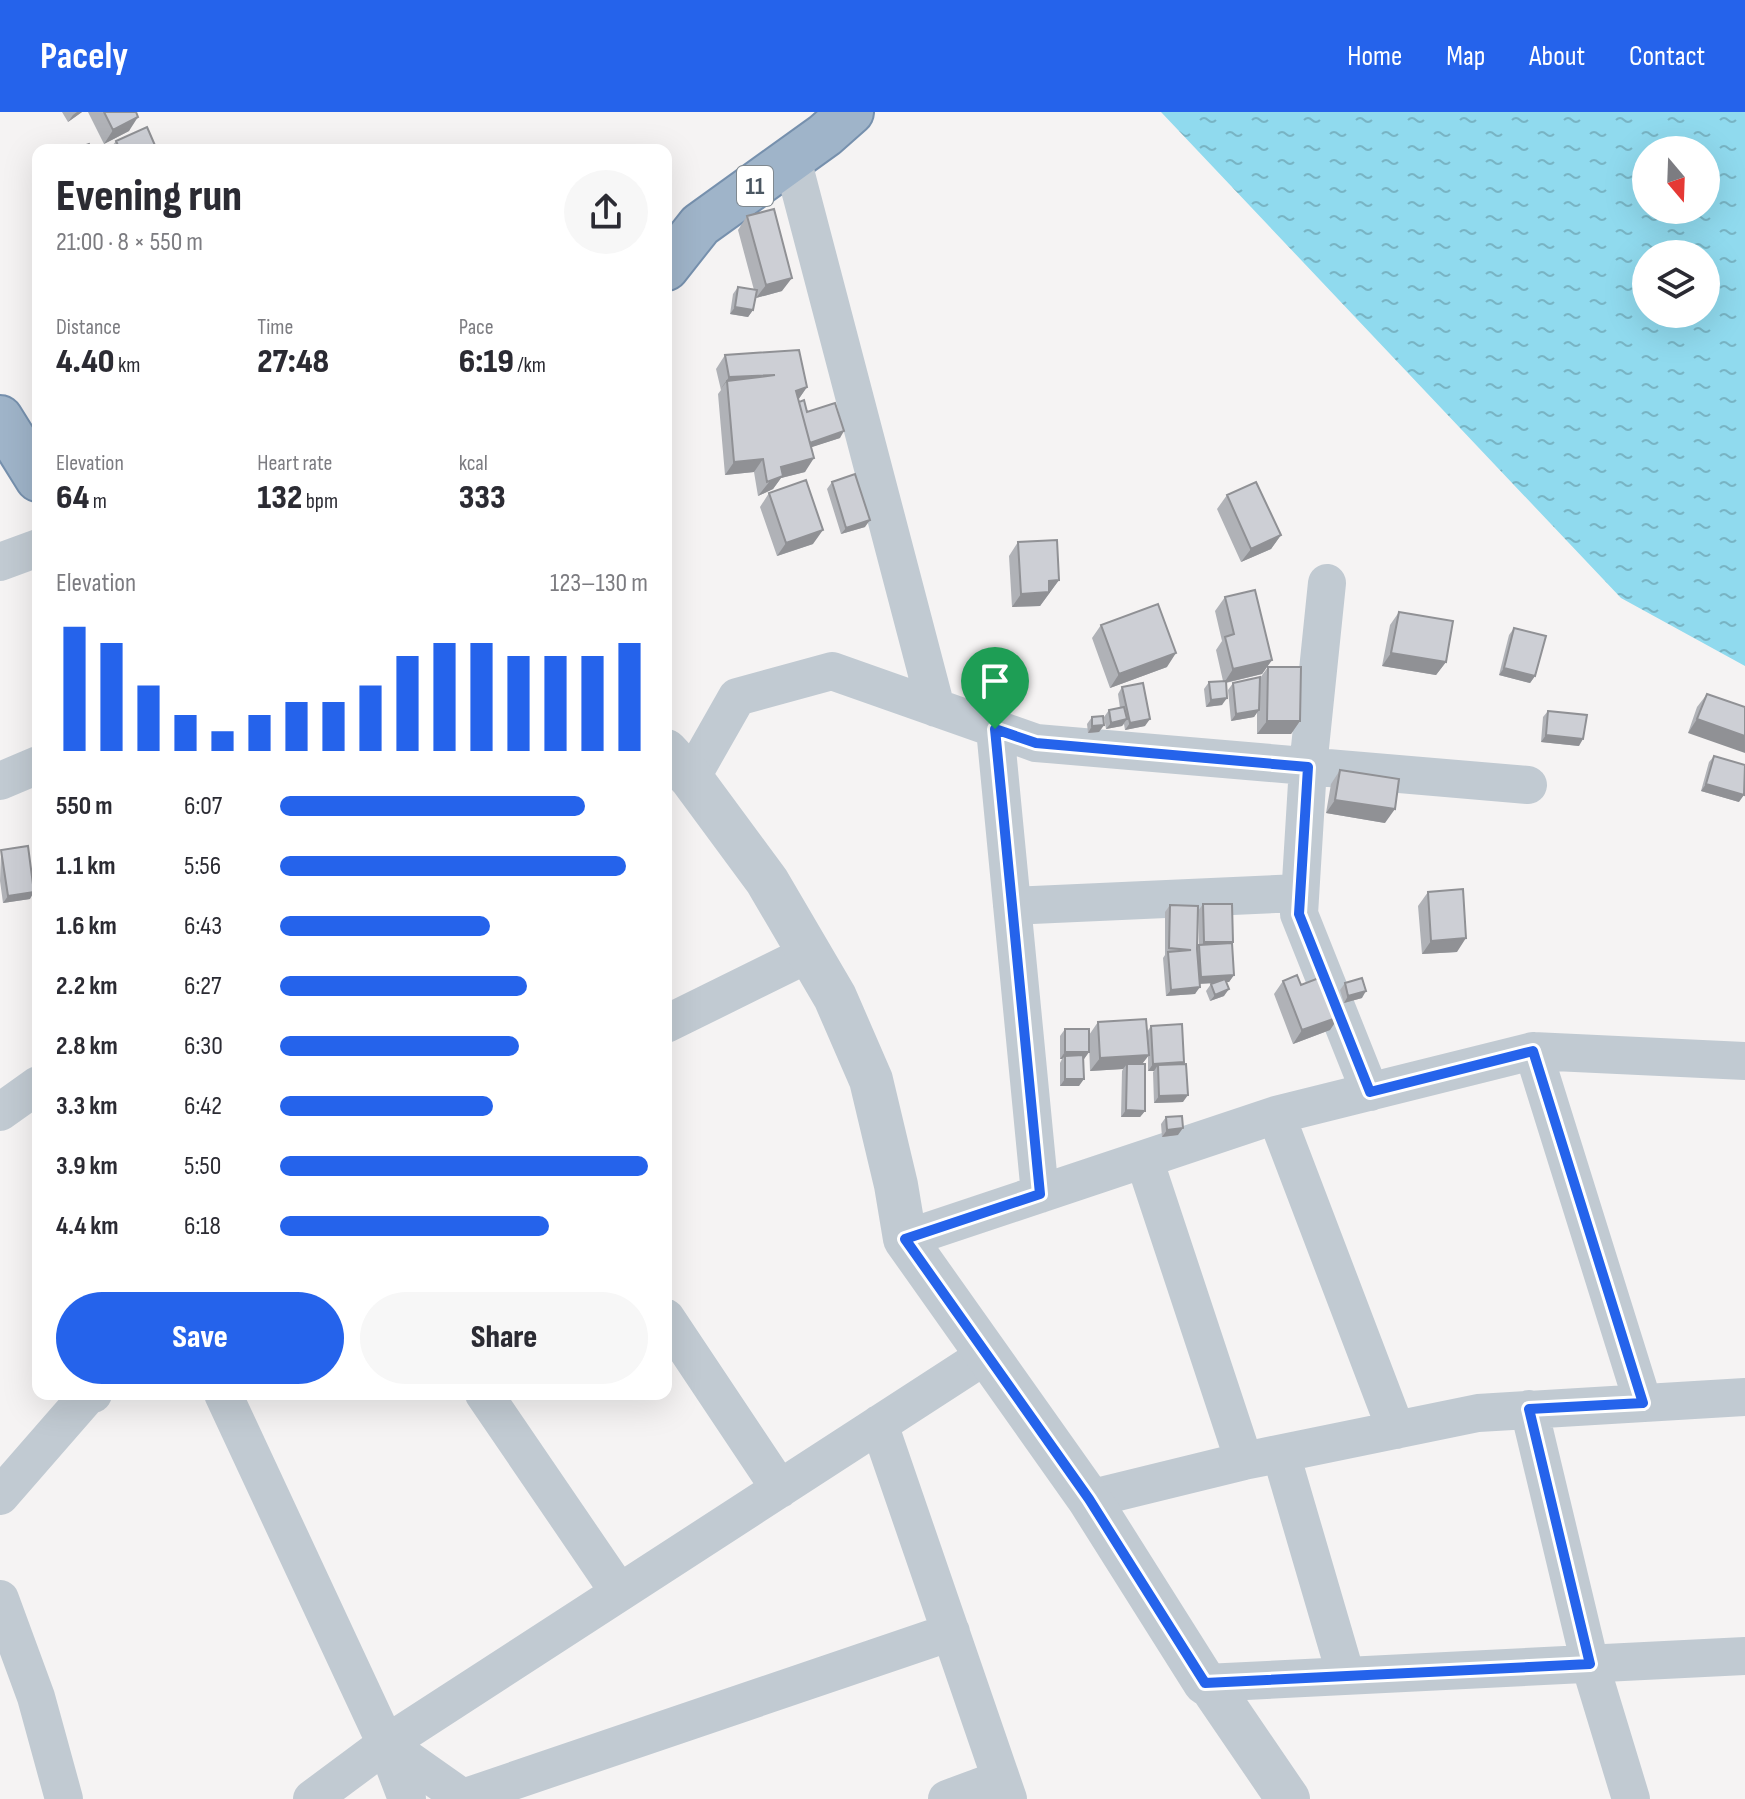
<!DOCTYPE html>
<meta charset="utf-8">
<style>
body{margin:0;font-family:"Sofia Sans Condensed",sans-serif;background:#f7f7f7;color:#2b2b33;height:100vh;display:flex;flex-direction:column;font-size:30px;white-space:nowrap}
*{box-sizing:border-box;margin:0}
p{font-size:26px;color:#7c7c81}
.icon{flex:none;width:44px;height:44px;fill:none;stroke:currentColor;stroke-width:2;stroke-linecap:round;stroke-linejoin:round}
.map{position:relative;flex:1;overflow:hidden}
.side{position:absolute;left:32px;top:32px;width:640px;height:1256px;display:flex;flex-direction:column;background:#fff;border-radius:16px;box-shadow:0 8px 32px #0002}
.side>*{flex:none}
.needle{width:52px;rotate:161deg}
.fabs{position:absolute;left:1632px;top:24px;display:grid;gap:16px}
.fabs a{display:grid;place-items:center;width:88px;height:88px;border-radius:50%;background:#fff;box-shadow:0 8px 32px #0002;font-size:40px}
.pin{position:absolute;display:grid;place-items:center;width:68px;height:68px;color:#fff;margin:-82px -34px;border-radius:50% 50% 50% 0;rotate:-45deg;box-shadow:0 0 8px #0007}
.pin .icon{rotate:45deg}
.round{display:grid;place-items:center;flex:none;width:84px;height:84px;border-radius:42px;background:#f7f7f7}
.head{display:flex;align-items:center;justify-content:space-between;height:136px;padding:0 24px}
h1{font-size:44px;font-weight:800;line-height:60px}
.figures{display:grid;grid-template-columns:repeat(3,1fr);gap:12px;height:136px;padding:8px 24px}
.figures div{display:grid;align-content:center}
.figures b{font-size:34px;font-weight:800}
.figures small{font-size:22px;font-weight:400}
.figures p{font-size:22px}
.chart{height:224px;padding:16px 24px}
.chart p{display:flex;justify-content:space-between}
.chart svg{width:100%;height:144px;margin-top:8px;stroke:#2563eb;stroke-width:6}
.action{display:flex;gap:16px;margin-top:auto;padding:16px 24px}
.action a{flex:1;height:92px;border-radius:48px;background:#2563eb;color:#fff;font-size:32px;font-weight:800;line-height:92px;text-align:center}
.action a+a{background:#f7f7f7;color:#2b2b33}
ul{padding:0 24px;list-style:none;font-size:26px}
li{display:grid;grid-template-columns:128px 96px 1fr;align-items:center;height:60px}
li i{height:20px;border-radius:10px;background:#2563eb}
header{display:flex;align-items:center;gap:48px;box-sizing:border-box;height:112px;padding:0 40px;background:#2563eb;color:#fff}
header strong{font-size:38px}
nav{display:flex;gap:44px;margin-inline-start:auto;font-size:28px}
.map>svg:first-child{display:block}
.water{fill:url(#water-ripples);fill-rule:evenodd}
.lines{fill:none;stroke-linecap:round;stroke-linejoin:round}
.trunk-casing{stroke:#7690ad;stroke-width:48}
.minor{stroke:#c1cad2;stroke-width:38}
.tertiary{stroke:#c1cad2;stroke-width:44}
.trunk{stroke:#9fb4c9;stroke-width:44}
.wall{fill:#b0b2b7}
.shaded-wall{fill:#909195}
.building{fill:#cdcfd5;stroke:#909195;stroke-width:2}
.route-casing{stroke:#fff;stroke-width:16}
.route{stroke:#2563eb;stroke-width:10}
.labels{text-anchor:middle;stroke-width:6;stroke-linejoin:round;paint-order:stroke}
.shield{fill:#fff;stroke:#808990;stroke-width:2}
.shield-label{font-size:24px;font-weight:bold;fill:#4a5661}
</style>
<header>
<strong>Pacely</strong>
<nav><a>Home</a><a>Map</a><a>About</a><a>Contact</a></nav>
</header>
<div class="map">
<svg width="1745" height="1687" viewBox="0 0 1745 1687">
<defs>
<pattern id="water-ripples" width="26" height="14" patternUnits="userSpaceOnUse" patternTransform="scale(2)"><rect width="26" height="14" fill="#90daee"/><path d="M2 4q2-2 4 0t4 0M15 11q2-2 4 0t4 0" fill="none" stroke="#78b4c4"/></pattern>
</defs>
<rect width="100%" height="100%" fill="#f5f3f3"/>
<path class="water" d="M1161 0H1745V554L1621 486ZM1646 38H1706V98H1646ZM1646 142H1706V202H1646Z"/>
<g class="lines">
<g class="trunk-casing">
<path id="trunk" d="M666 156 700 113 825 23 851 0
M0 306 38 367"/>
</g>
<path class="minor" d="M792 47 936 596
M0 450 38 436
M1327 471 1308 655 1299 802 1370 980
M995 617 1040 1082
M691 666 737 585 832 559 1036 631 1528 673
M0 669 38 653
M1012 794 1300 781
M666 912 810 841
M1533 939 1643 1291
M0 1000 38 973
M1276 1003 1396 1318
M1144 1047 1244 1349
M905 1127 1276 1003 1533 939 1745 949
M666 1206 780 1377
M223 1282 386 1632 464 1687
M484 1282 619 1480
M1529 1297 1590 1552 1631 1687
M879 1312 1008 1687
M1281 1342 1346 1564
M0 1384 88 1283 93 1282
M1089 1387 1244 1349 1478 1301 1745 1285
M0 1487 36 1585 64 1687
M1205 1571 1745 1544
M386 1632 407 1687
M463 1686 951 1520
M312 1687 386 1632 986 1243
M947 1687 1001 1667"/>
<path class="tertiary" d="M666 639 691 666 767 769 835 885 871 968 896 1073 905 1127 1089 1387 1205 1571 1211 1574 1288 1687"/>
<use href="#trunk" class="trunk"/>
</g>
<path class="wall" d="M62 0H82L68 10Z
M88 0H136L129 19 104 32Z
M116 29 157 38H109Z
M747 104 782 179 756 186V184L753 198 748 205 730 202 733 182 738 175 754 178 738 118Z
M725 243 807 275 798 288 807 300 840 326 811 335 805 360 781 366 773 377 758 384 754 360 725 363 718 282 721 278 716 257Z
M832 370 865 415 841 422 827 377Z
M769 381 813 432 777 444 760 395Z
M1227 383 1281 423 1271 437 1241 450 1217 397Z
M1018 430 1059 468 1040 494 1012 495 1009 444Z
M1225 485 1272 548 1262 562 1226 571 1222 593 1206 595 1204 577 1209 570 1223 569 1216 538 1222 529 1215 499Z
M1399 500 1446 550 1436 563 1382 554 1390 513Z
M1101 513 1167 555 1110 576 1092 526Z
M1514 516 1535 564 1530 571 1499 563 1509 523Z
M1268 555 1300 609 1291 622H1257V600L1254 605 1231 609 1228 578 1233 571 1260 566Z
M1122 575 1145 614 1125 618 1124 612 1122 614 1106 617 1104 605 1109 598 1120 596 1118 582Z
M1707 582 1745 595 1688 621 1697 595Z
M1548 599 1579 634 1541 630 1543 605Z
M1092 605 1104 613 1099 620 1088 621 1087 612Z
M1714 644 1739 690 1701 679 1709 650Z
M1340 658 1385 711 1326 701 1331 672Z
M1 738 30 787 3 791 0 769Z
M1428 780 1457 840 1422 842 1418 794Z
M1203 792 1232 831 1234 863 1229 870H1226L1224 884 1210 889 1206 879 1211 872 1215 871 1199 872 1195 882 1166 884 1163 846 1165 843V800L1170 793 1197 836 1199 834 1198 799Z
M1283 869 1301 873 1330 918 1293 932 1274 882Z
M1345 871 1362 886 1344 891 1340 878Z
M1098 910 1147 920 1151 914 1184 950 1183 952V990L1154 991 1153 960 1154 959H1148V944L1142 952 1145 999 1140 1005H1121L1122 959 1123 957 1090 959 1089 931V940L1084 947 1079 974H1060V951L1062 947H1060V924L1065 917 1089 923Z
M1166 1005 1178 1023 1162 1025 1161 1012Z"/>
<path class="shaded-wall" d="M77 0H82L68 10 73 3Z
M138 5 129 19 104 32 113 18Z
M792 166 782 179 756 186 766 173Z
M735 195 753 198 748 205 730 202Z
M775 263 727 269 720 278 729 265Z
M807 275 798 288 796 279Z
M844 319 840 326 800 339 805 332Z
M814 346 805 360 781 366 773 377 758 384 781 355Z
M763 347 754 360 725 363 734 350Z
M870 408 865 415 841 422 846 416Z
M823 418 813 432 777 444 786 431Z
M1281 423 1271 437 1241 450 1251 437Z
M1059 468 1040 494 1012 495 1021 482 1049 469Z
M1176 541 1167 555 1110 576 1119 562Z
M1391 541 1446 550 1436 563 1382 554Z
M1272 548 1262 562 1224 571 1233 557Z
M1504 556 1535 564 1530 571 1499 563Z
M1227 586 1222 593 1206 595 1211 588Z
M1259 598 1254 605 1231 609 1236 602Z
M1127 607 1122 614 1106 617 1111 611Z
M1150 607 1145 614 1125 618 1130 611Z
M1697 607 1745 624V641L1688 621Z
M1267 609H1300L1291 622H1257Z
M1104 613 1099 620 1088 621 1092 614Z
M1546 623 1583 627 1579 634 1541 630Z
M1706 672 1744 683 1739 690 1701 679Z
M1335 688 1395 697 1385 711 1326 701Z
M34 780 30 787 3 791 8 784Z
M1466 826 1457 840 1422 842 1431 829Z
M1204 830H1233L1229 836 1199 837Z
M1234 863 1229 870 1196 872 1201 865Z
M1200 875 1195 882 1166 884 1171 878Z
M1229 877 1224 884 1210 889 1215 883Z
M1366 879 1362 886 1344 891 1348 884Z
M1339 905 1330 918 1293 932 1302 918Z
M1065 940H1089L1084 947 1065 944 1062 947H1060Z
M1149 943 1139 956 1127 952 1123 957 1090 959 1100 946Z
M1184 950 1180 957 1158 953 1154 959H1148L1153 952Z
M1065 967H1084L1079 974H1060Z
M1188 983 1183 990 1154 991 1159 984Z
M1126 998 1145 999 1140 1005H1121Z
M1183 1016 1178 1023 1162 1025 1167 1018Z"/>
<path class="building" d="M104 0H136L138 5 113 18Z
M147 15 157 38H120L116 29Z
M89 32 92 38H72Z
M774 97 792 166 766 173 747 104Z
M738 175 757 178 753 198 735 195Z
M799 238 807 275 796 279 814 346 781 355 783 364 767 370 763 347 734 350 727 269 775 263 729 265 725 243Z
M804 288 807 300 835 291 844 319 810 331 799 290Z
M855 362 870 408 846 416 832 370Z
M806 368 823 418 786 431 769 381Z
M1256 370 1281 423 1251 437 1227 383Z
M1057 428 1059 468 1049 469V480L1021 482 1018 430Z
M1255 478 1272 548 1233 557 1225 525 1234 522 1225 485Z
M1158 492 1176 541 1119 562 1101 513Z
M1399 500 1453 509 1446 550 1391 541Z
M1514 516 1546 524 1535 564 1504 556Z
M1268 555H1301L1300 609H1267Z
M1260 565 1259 598 1236 602 1233 571Z
M1226 569 1227 586 1211 588 1209 570Z
M1143 571 1150 607 1130 611 1122 575Z
M1707 582 1745 595V624L1697 607Z
M1124 595 1127 607 1111 611 1109 598Z
M1548 599 1587 603 1583 627 1546 623Z
M1103 604 1104 613 1092 614V605Z
M1714 644 1745 653 1744 683 1706 672Z
M1340 658 1399 667 1395 697 1335 688Z
M28 734 34 780 8 784 1 738Z
M1463 777 1466 826 1431 829 1428 780Z
M1203 792H1232L1233 830H1204Z
M1170 793 1198 794 1197 837 1200 875 1171 878 1168 840 1191 838 1169 836Z
M1232 831 1234 863 1201 865 1199 833Z
M1297 863 1301 873 1324 864 1339 905 1302 918 1283 869Z
M1362 866 1366 879 1348 884 1345 871Z
M1225 867 1229 877 1215 883 1211 872Z
M1146 907 1149 943 1100 946 1098 910Z
M1182 912 1184 950 1153 952 1151 914Z
M1065 917H1089V940H1065Z
M1083 943 1084 967H1065V944Z
M1127 952H1145V999L1126 998Z
M1186 952 1188 983 1159 984 1158 953Z
M1182 1004 1183 1016 1167 1018 1166 1005Z"/>
<g class="lines">
<g class="route-casing">
<path id="route" d="M995 617 1036 631 1308 655 1299 802 1370 980 1533 939 1643 1291 1529 1297 1590 1552 1205 1571 1089 1387 905 1127 1040 1082Z"/>
</g>
<use href="#route" class="route"/>
</g>
<g class="labels">
<rect class="shield" x="737" y="54" width="36" height="40" rx="6"/>
<g class="shield-label">
<text x="755" y="82">11</text>
</g>
</g>
</svg>
<div class="fabs">
<a><svg class="needle" viewBox="-14 -14 28 28"><path d="M0-13l5 13h-10z" fill="#e53935"/><path d="M0 13l5-13h-10z" fill="#7c7c81"/></svg></a>
<a><svg class="icon" aria-label="layers" viewBox="0 0 24 24"><path d="M12 4l9 5-9 5-9-5zM3 14l9 5 9-5"/></svg></a>
</div>
<div class="pin" style="left:995px;top:617px;background:#1e9e55"><svg class="icon" aria-label="arrive" viewBox="0 0 24 24"><path d="M6 21V4h12l-3 4 3 4H6"/></svg></div>
<section class="side">
<div class="head"><div><h1>Evening run</h1><p>21:00 · 8 × 550 m</p></div><a class="round"><svg class="icon" aria-label="share" viewBox="0 0 24 24"><path d="M12 15V3M7 8l5-5 5 5M5 13v7h14v-7"/></svg></a></div>
<div class="figures">
<div><p>Distance</p><b>4.40<small> km</small></b></div>
<div><p>Time</p><b>27:48</b></div>
<div><p>Pace</p><b>6:19<small> /km</small></b></div>
</div>
<div class="figures">
<div><p>Elevation</p><b>64<small> m</small></b></div>
<div><p>Heart rate</p><b>132<small> bpm</small></b></div>
<div><p>kcal</p><b>333</b></div>
</div>
<div class="chart"><p><span>Elevation</span>123–130 m</p>
<svg viewBox="0 0 160 44" preserveAspectRatio="none"><path d="M5 44V6M15 44V11M25 44V24M35 44V33M45 44V38M55 44V33M65 44V29M75 44V29M85 44V24M95 44V15M105 44V11M115 44V11M125 44V15M135 44V15M145 44V15M155 44V11"/></svg>
</div>
<ul>
<li><b>550 m</b>6:07<i style="width:83%"></i></li>
<li><b>1.1 km</b>5:56<i style="width:94%"></i></li>
<li><b>1.6 km</b>6:43<i style="width:57%"></i></li>
<li><b>2.2 km</b>6:27<i style="width:67%"></i></li>
<li><b>2.8 km</b>6:30<i style="width:65%"></i></li>
<li><b>3.3 km</b>6:42<i style="width:58%"></i></li>
<li><b>3.9 km</b>5:50<i style="width:100%"></i></li>
<li><b>4.4 km</b>6:18<i style="width:73%"></i></li>
</ul>
<div class="action"><a>Save</a><a>Share</a></div>
</section>
</div>
